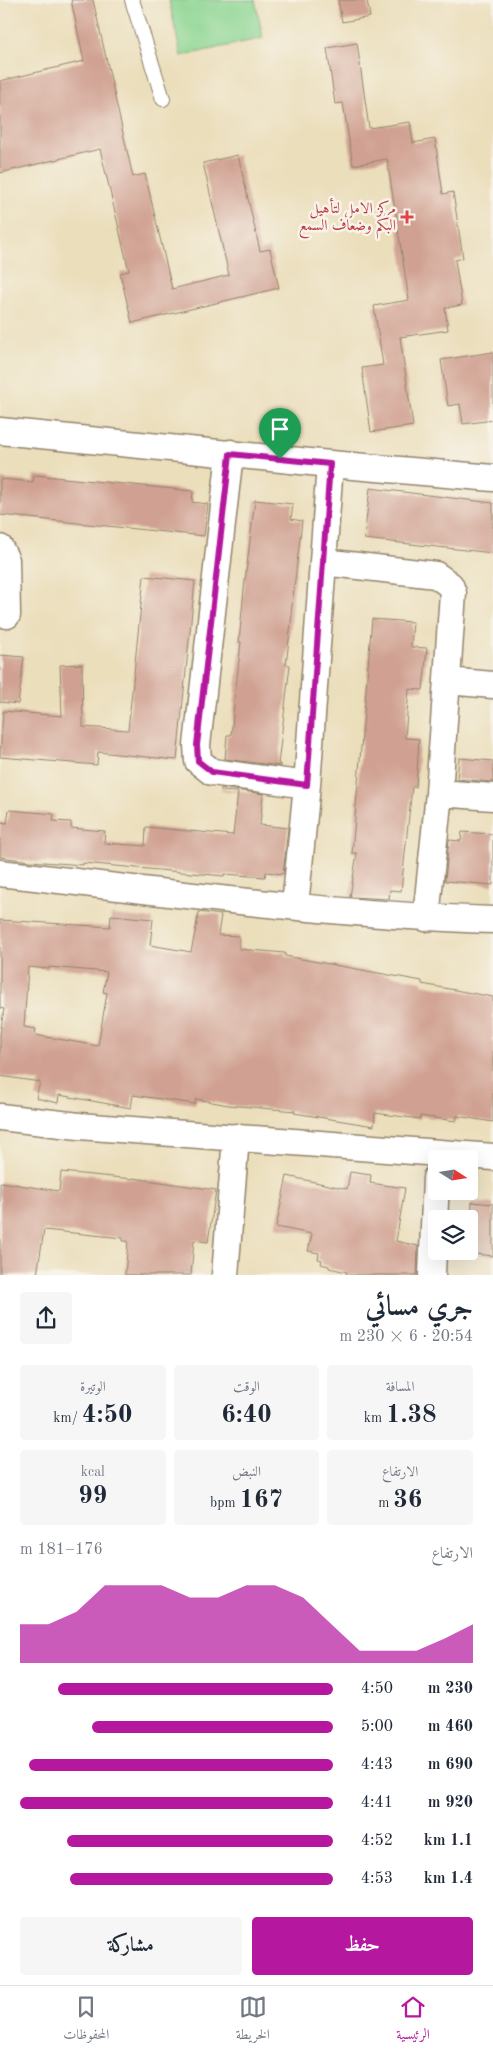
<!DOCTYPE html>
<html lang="ar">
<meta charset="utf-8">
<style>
body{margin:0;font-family:"Old Standard TT",Amiri,serif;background:#f6f6f7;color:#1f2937;direction:rtl;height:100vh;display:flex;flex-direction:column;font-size:19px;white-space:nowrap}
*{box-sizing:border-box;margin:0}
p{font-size:16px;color:#747a83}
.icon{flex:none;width:28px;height:28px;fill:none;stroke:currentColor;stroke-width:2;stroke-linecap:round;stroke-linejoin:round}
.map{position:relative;height:1275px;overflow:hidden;direction:ltr}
.drawer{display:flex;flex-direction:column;background:#fff;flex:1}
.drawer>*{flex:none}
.needle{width:32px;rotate:102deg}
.buttons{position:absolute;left:428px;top:1150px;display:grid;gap:10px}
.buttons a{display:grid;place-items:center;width:50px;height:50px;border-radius:5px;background:#fff;box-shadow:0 5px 20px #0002;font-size:25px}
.pin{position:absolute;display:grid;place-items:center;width:42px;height:42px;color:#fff;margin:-51px -21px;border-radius:50% 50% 50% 0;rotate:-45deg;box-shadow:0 0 5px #0007}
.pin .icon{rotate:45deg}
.round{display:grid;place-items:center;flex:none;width:52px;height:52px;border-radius:5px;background:#f6f6f7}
.headline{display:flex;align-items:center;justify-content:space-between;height:85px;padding:0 20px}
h1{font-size:28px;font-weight:800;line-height:38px}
.metrics{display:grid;grid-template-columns:repeat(3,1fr);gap:8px;height:85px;padding:5px 20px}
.metrics div{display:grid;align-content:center;border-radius:5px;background:#f6f6f7;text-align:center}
.metrics b{font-size:25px;font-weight:800}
.metrics small{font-size:14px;font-weight:400}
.metrics p{font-size:14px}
.chart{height:140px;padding:10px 20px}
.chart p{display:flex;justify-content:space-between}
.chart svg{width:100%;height:90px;margin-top:5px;fill:#b5179e;opacity:.7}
.action{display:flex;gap:10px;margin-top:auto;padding:10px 20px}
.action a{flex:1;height:58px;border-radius:5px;background:#b5179e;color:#fff;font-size:20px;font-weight:800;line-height:58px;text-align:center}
.action a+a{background:#f6f6f7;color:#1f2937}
ul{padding:0 20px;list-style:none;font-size:16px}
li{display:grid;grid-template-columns:80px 60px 1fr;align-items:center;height:38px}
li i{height:12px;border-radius:6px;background:#b5179e}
.dock{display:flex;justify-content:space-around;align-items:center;height:70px;border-top:1px solid #e0e1e3;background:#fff;font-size:14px;color:#747a83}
.dock a{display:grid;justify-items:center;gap:2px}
.dock .on{color:#b5179e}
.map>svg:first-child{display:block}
.green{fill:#8ad591;stroke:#628058}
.building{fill:#d0a192;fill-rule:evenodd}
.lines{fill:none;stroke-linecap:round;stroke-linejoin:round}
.service-casing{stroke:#93846c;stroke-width:16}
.minor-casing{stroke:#93846c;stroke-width:29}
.service{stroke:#fff;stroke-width:14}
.minor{stroke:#fff;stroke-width:26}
.route-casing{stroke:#fff;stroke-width:10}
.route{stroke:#b5179e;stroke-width:6}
.health-dot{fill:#e0444e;stroke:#f7f3e8;stroke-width:2}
.labels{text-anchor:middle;stroke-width:5;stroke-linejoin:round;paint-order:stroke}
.health-label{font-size:15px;fill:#be3a42;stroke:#f7f3e8;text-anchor:end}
</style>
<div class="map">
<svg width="493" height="1275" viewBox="0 0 493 1275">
<rect width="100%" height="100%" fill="#f7f3e8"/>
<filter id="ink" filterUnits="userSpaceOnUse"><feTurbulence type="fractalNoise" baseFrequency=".02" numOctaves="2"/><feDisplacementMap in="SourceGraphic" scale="10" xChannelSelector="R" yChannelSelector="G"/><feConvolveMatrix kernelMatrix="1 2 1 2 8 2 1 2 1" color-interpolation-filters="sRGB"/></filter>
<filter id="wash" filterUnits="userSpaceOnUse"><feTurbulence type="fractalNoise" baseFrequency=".0096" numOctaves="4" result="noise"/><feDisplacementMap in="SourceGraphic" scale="20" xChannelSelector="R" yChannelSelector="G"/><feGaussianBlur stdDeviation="1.12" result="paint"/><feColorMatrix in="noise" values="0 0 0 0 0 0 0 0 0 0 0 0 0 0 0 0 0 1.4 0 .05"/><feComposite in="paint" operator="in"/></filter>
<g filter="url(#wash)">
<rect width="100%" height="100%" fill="#ebdebb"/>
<path class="green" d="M169 0H255L263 38 181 56Z"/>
<g id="blocks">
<path class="building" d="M71 0H93L133 177 145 174 172 289 229 275 203 163 238 155 260 251 270 249 279 288 132 323 120 273 129 271 100 149 0 173V81L84 61Z
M338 0H367L370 17 342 22Z
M357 43 369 128 410 122 413 143 435 139 443 194 453 192 463 258 455 260 462 305 445 308 448 330 400 337 413 426 371 432 362 368 383 365 374 306 409 300 387 159 353 165 343 103 335 104 327 48Z
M493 352V420L463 424 460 404 448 406 441 360Z
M34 475 193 491 192 502 208 504 204 536 0 515V479L33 482Z
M370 488 493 503V553L364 539Z
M255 500 293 504 291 519 302 521 291 614H292L286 665H290L278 764H280V766L225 759 227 735H231L241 642H239L244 589Z
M144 576 195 581 177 760 98 752 97 765 0 757 3 711 62 716 60 665 82 664 83 727 128 730Z
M372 619 413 622 411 647 427 648 423 690 409 689 405 738 419 739 416 787H412L401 891 390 890 389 899 350 897 357 853H352Z
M0 655 24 657 18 704 0 702Z
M459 758 493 761V782L457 779Z
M221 788 263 794 260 825 288 828 283 874 266 872 265 877 224 874V876L83 863V865L30 861 0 857V822L7 823 9 810 54 814 53 821 71 822V828L105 831 104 843 145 846 146 827 233 835 238 792 221 791Z
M462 832 493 834V885L445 881 449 840 461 841Z
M199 912 221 915 218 935 239 936V949L285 953V956L422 981V984L493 997V1122L457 1116 456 1121 420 1116V1119L375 1113 374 1126 294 1113 295 1111 228 1105 196 1099 195 1104 133 1095 131 1108 59 1095 58 1103 36 1098 40 1082 0 1076V1034L4 1009 0 1008V920L110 927 111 915 153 919 150 945 191 952ZM28 967 49 969V967L107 972 103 992 107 993 98 1046 35 1035 36 1029 24 1027Z
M61 1172 133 1179V1178L216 1190 208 1242 194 1240 191 1275H125L128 1241H123V1238L44 1230 37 1275H0V1182L59 1191Z
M350 1172 371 1175 370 1183 405 1188 396 1241 418 1246 417 1275H346L347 1272 329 1268V1266L321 1264 322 1260 318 1259 319 1253 308 1251 312 1234 276 1227 287 1176 347 1189Z
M472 1202 493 1204V1256L466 1253 469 1251Z"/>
</g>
</g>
<g filter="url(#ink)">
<use href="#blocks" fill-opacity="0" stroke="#93846c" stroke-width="1"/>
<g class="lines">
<g class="service-casing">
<path id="service" d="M132 0 163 99"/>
</g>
<g class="minor-casing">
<path id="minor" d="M0 431 330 464 493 478
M230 453 197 745 198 761 212 772 307 785
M0 548 6 560 7 615
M323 562 436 575 450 585 453 593 439 793 426 918
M447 681 493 685
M439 793 493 797
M0 873C164 892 328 915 493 920
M295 906 307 785 330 464
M0 1117 79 1126 493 1157
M225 1275 236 1137
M432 1275 436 1178"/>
</g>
<use href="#service" class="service"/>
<use href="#minor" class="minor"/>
</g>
</g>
<g class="lines" filter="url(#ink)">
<g class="route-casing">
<path id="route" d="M230 454 330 464 307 785 212 772 198 761 197 745Z"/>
</g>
<use href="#route" class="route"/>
</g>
<path class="health-dot" d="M404.5 209.5h5v5h5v5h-5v5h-5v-5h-5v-5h5z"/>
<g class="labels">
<g class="health-label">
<text x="396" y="213">مركز الامل لتأهيل<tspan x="396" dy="17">البكم وضعاف السمع</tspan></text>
</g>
</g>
</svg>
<div class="buttons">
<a><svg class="needle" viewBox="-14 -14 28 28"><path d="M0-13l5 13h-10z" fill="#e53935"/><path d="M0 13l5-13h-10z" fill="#747a83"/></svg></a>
<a><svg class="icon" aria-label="layers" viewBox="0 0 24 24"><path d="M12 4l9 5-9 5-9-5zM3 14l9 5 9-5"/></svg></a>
</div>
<div class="pin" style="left:280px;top:459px;background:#1e9e55"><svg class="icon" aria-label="arrive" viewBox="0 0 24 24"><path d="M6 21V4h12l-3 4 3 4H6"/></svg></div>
</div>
<section class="drawer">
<div class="headline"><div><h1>جري مسائي</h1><p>20:54 · 6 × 230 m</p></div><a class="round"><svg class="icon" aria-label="share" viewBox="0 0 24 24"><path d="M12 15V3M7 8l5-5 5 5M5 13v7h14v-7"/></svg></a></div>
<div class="metrics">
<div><p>المسافة</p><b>1.38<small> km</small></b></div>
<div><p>الوقت</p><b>6:40</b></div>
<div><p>الوتيرة</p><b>4:50<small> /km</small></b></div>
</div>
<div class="metrics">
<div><p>الارتفاع</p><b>36<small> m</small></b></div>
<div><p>النبض</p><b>167<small> bpm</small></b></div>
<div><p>kcal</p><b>99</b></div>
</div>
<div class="chart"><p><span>الارتفاع</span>176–181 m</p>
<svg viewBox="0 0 160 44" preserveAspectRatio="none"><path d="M0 44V25L10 25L20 19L30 6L40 6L50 6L60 12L70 12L80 6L90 6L100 12L110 25L120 38L130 38L140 38L150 32L160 25V44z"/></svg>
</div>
<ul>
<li><b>230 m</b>4:50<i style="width:88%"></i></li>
<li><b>460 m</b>5:00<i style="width:77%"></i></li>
<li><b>690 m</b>4:43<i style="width:97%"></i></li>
<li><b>920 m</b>4:41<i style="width:100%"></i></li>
<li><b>1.1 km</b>4:52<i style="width:85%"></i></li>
<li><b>1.4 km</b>4:53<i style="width:84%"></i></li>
</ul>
<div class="action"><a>حفظ</a><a>مشاركة</a></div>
</section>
<nav class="dock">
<a class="on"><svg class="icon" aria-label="home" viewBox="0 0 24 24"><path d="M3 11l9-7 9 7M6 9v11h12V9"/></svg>الرئيسية</a>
<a><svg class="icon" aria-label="map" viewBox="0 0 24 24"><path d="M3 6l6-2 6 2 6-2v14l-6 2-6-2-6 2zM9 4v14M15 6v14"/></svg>الخريطة</a>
<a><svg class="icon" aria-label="saved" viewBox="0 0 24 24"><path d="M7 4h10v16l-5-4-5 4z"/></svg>المحفوظات</a>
</nav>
